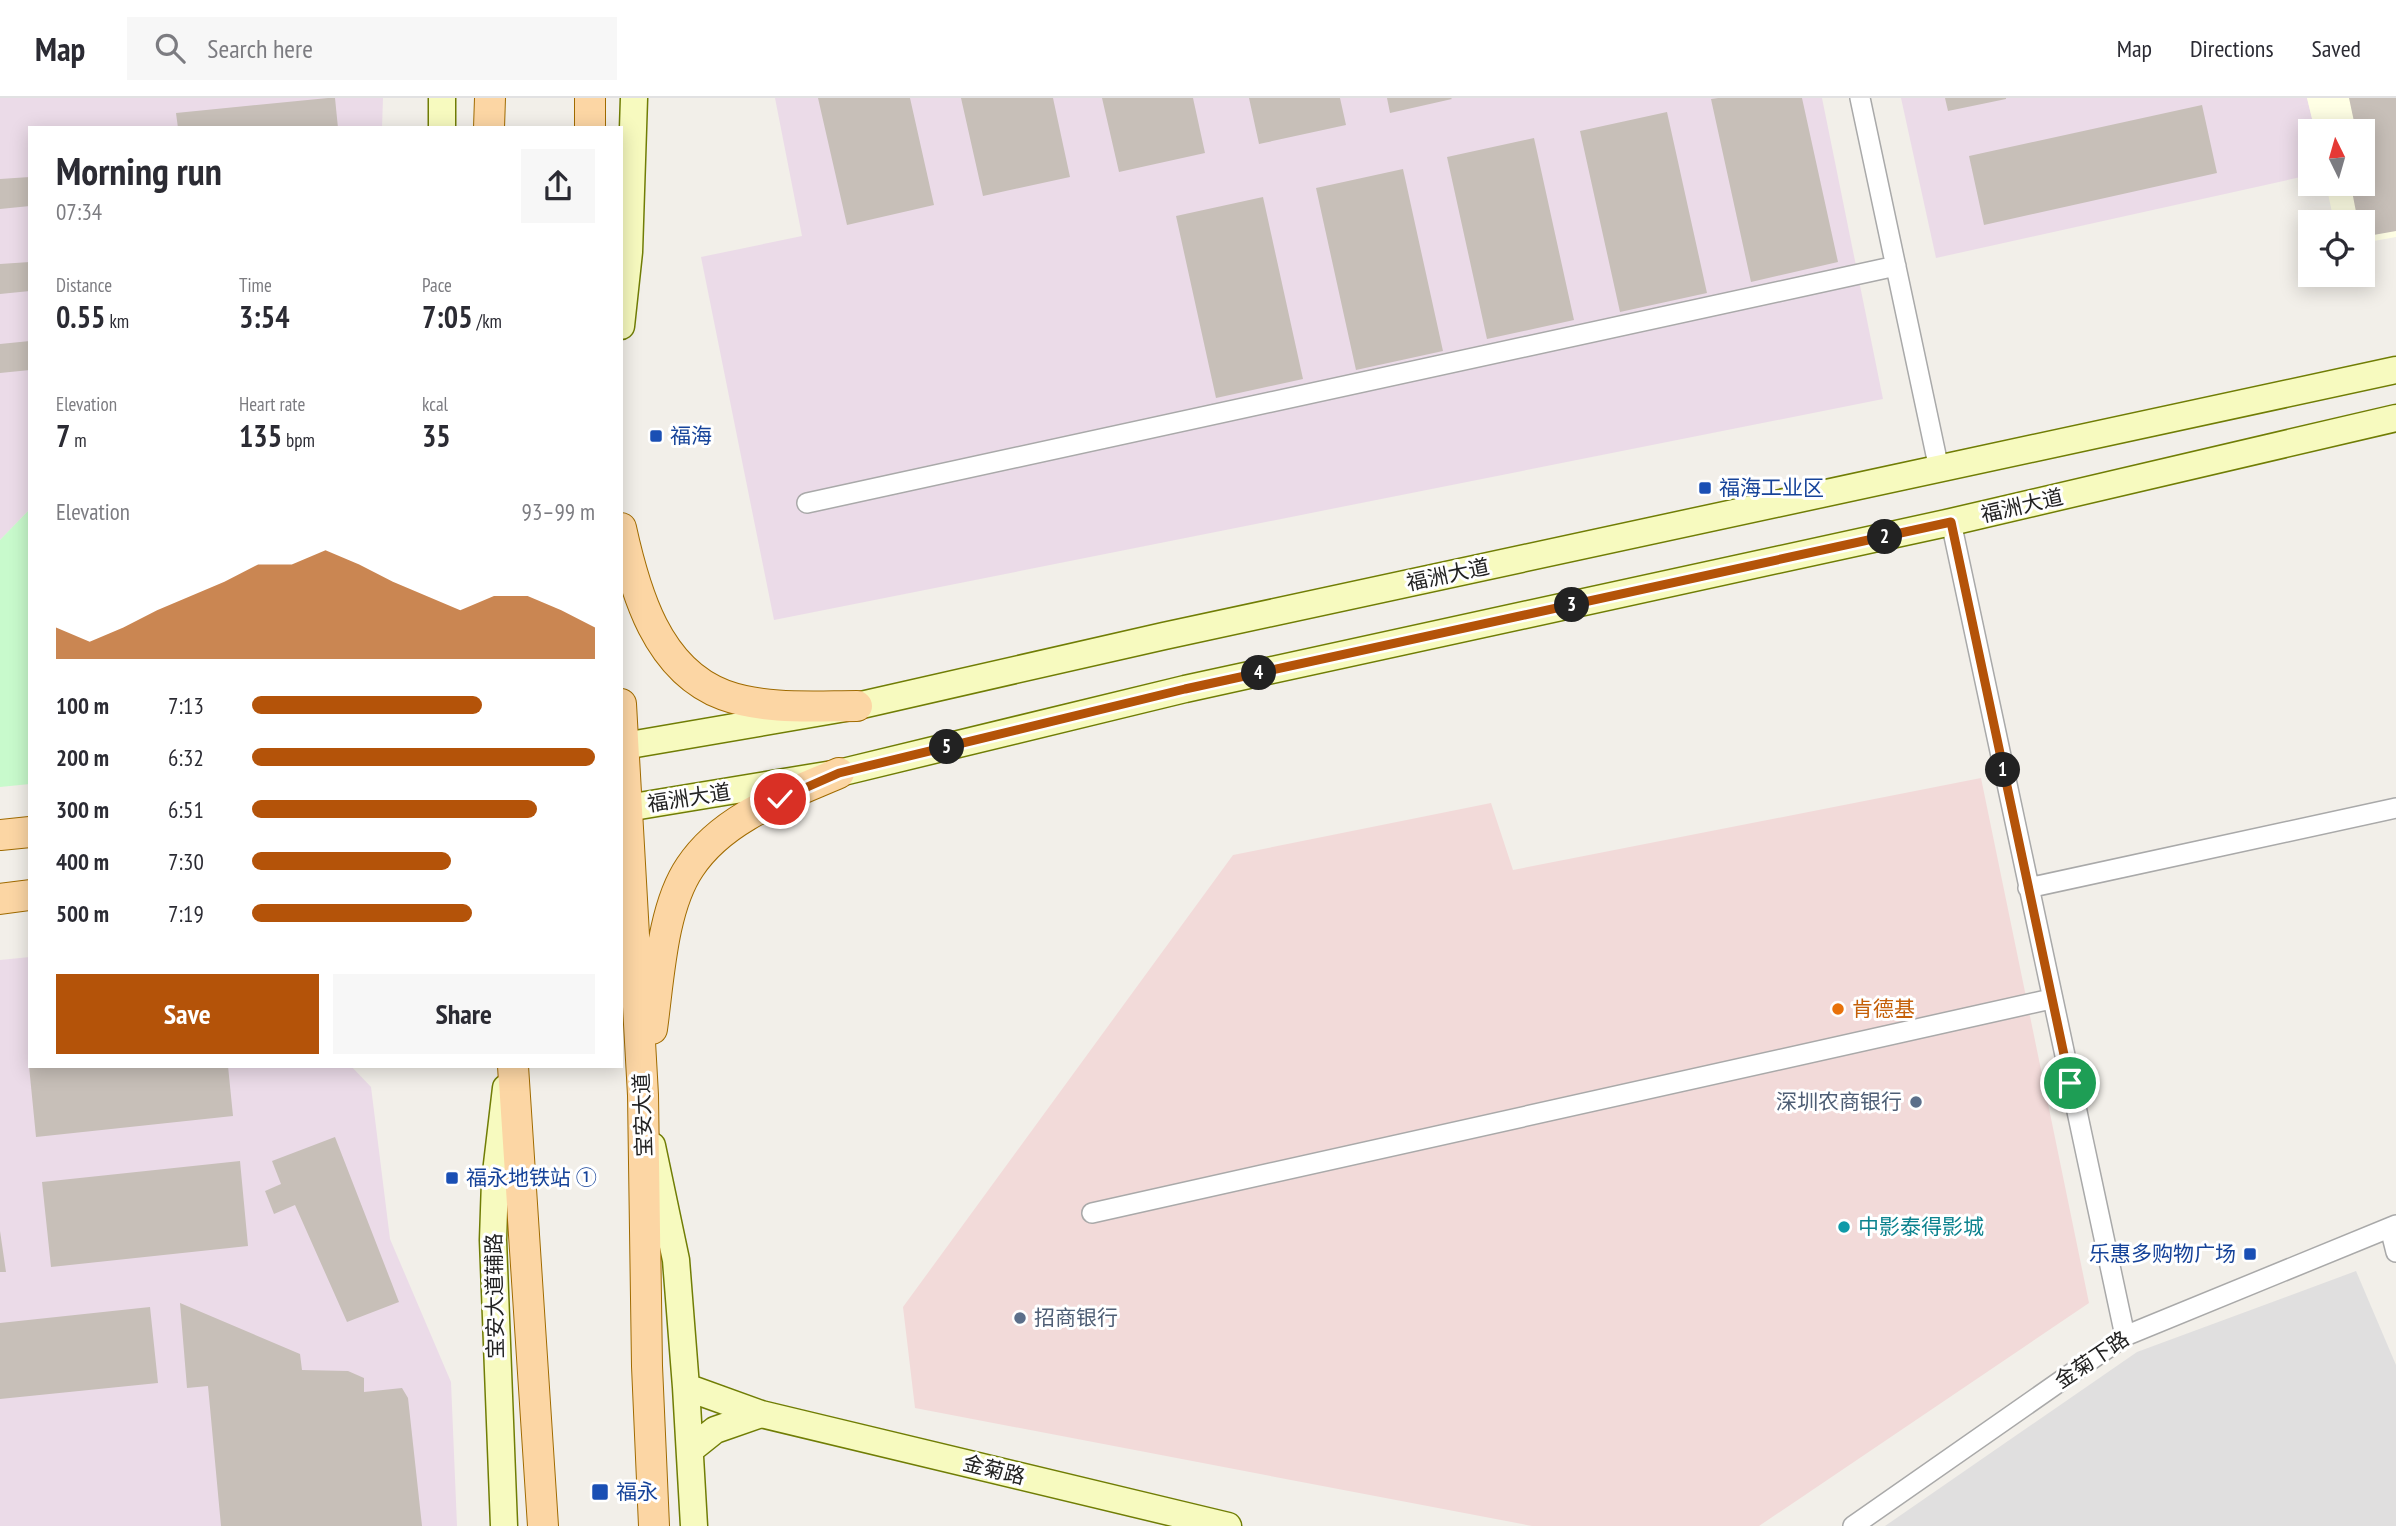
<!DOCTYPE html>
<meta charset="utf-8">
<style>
body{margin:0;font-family:"PT Sans Narrow","Noto Sans SC",sans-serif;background:#f7f7f7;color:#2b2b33;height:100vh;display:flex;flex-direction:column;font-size:26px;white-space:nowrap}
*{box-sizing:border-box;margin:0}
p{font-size:23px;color:#7c7c81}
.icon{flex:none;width:38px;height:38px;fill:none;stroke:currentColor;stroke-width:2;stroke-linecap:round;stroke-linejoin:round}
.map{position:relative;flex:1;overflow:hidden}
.sheet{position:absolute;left:28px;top:28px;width:595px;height:942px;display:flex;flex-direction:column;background:#fff;border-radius:0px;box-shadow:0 4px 18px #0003}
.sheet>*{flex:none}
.needle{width:46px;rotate:355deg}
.controls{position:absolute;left:2298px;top:21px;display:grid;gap:14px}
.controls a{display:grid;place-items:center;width:77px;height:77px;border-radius:0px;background:#fff;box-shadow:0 4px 18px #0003;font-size:35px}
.pin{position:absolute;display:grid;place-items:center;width:60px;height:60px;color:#fff;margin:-30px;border:4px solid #fff;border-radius:50%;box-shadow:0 2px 7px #0007}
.km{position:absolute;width:35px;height:35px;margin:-18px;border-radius:50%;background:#222;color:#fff;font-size:19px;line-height:35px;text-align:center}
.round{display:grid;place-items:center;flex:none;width:74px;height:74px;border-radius:0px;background:#f7f7f7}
.headline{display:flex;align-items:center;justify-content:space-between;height:119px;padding:0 28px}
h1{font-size:38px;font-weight:600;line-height:52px}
.metrics{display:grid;grid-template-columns:repeat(3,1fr);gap:10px;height:119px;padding:7px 28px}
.metrics div{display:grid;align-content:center}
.metrics b{font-size:30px;font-weight:600}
.metrics small{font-size:19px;font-weight:400}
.metrics p{font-size:19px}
.chart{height:196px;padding:14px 28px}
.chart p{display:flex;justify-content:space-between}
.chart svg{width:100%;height:126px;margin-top:7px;fill:#b45309;opacity:.7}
.primary-button{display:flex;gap:14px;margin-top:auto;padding:14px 28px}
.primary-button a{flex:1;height:80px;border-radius:0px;background:#b45309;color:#fff;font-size:28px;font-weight:600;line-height:80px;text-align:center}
.primary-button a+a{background:#f7f7f7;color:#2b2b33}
ul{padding:0 28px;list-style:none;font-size:23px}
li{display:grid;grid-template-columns:112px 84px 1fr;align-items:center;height:52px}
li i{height:18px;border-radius:9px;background:#b45309}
header{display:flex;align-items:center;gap:42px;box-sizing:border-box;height:98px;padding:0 35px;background:#fff;border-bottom:2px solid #e1e1e2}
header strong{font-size:33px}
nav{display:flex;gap:38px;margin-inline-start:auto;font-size:24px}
.search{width:490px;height:63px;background:#f7f7f7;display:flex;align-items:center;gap:18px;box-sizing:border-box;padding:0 24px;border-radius:0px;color:#7c7c81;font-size:26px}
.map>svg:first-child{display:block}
.residential{fill:#e0dfdf}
.commercial{fill:#f2dad9}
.industrial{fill:#ebdbe8}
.education{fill:#ffffe5}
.park{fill:#c8facc}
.building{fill:#c7bfb8}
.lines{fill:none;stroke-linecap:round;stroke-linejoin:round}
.street-casing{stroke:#a9a9a9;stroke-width:22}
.secondary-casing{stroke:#707d05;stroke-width:29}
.primary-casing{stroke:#a06b00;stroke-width:32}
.street{stroke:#fff;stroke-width:19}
.secondary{stroke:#f7fabf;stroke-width:26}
.primary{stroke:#fcd6a4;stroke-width:30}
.route-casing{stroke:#fff;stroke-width:14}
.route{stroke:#b45309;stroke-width:9}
.transit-dot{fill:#1a4fb4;stroke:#fff;stroke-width:2.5}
.food-dot{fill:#e8710a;stroke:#fff;stroke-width:2.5}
.service-dot{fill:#5c6f8a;stroke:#fff;stroke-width:2.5}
.culture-dot{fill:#0f9aa8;stroke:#fff;stroke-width:2.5}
.labels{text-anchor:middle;stroke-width:6;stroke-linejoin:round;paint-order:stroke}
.transit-label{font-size:21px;fill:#164399;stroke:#fff;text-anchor:start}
.street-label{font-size:21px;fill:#222;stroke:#fff}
.food-label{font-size:21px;fill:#c56008;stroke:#fff;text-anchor:start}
.service-label{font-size:21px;fill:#4e5e75;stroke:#fff;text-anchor:end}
.culture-label{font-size:21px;fill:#0d838f;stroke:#fff;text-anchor:start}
</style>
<header>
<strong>Map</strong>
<div class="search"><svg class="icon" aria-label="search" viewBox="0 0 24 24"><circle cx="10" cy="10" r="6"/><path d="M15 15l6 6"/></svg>Search here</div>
<nav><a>Map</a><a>Directions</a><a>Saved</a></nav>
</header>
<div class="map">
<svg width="2396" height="1428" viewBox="0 0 2396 1428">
<rect width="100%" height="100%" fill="#f2efe9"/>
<path class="residential" d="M2356 1173 2396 1267V1428H1885L2137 1254Z"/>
<path class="commercial" d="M1981 680 2089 1205 1759 1428H1532L915 1310 903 1209 1233 757 1491 705 1513 772Z"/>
<path class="industrial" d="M0 0H383L382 30H30V411L0 442Z
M775 0H1822L1883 301 774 522 701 159 802 138Z
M1901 0H2307L2315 33H2310V77L1936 160Z
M30 859V968H351L371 989 390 1141 451 1284 457 1428H0V862Z"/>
<path class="education" d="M2307 0H2396V139L2363 145 2362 124H2334L2326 86H2362V33H2315Z"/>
<path class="park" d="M30 411V686L0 689V442Z"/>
<path class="building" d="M328 0H335L338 30H178L176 15Z
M818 0H910L934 107 847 127Z
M961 0H1053L1070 79 983 98Z
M1102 0H1193L1205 55 1119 74Z
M1249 0H1340L1346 27 1259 46Z
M1387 0H1451L1452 1 1390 15Z
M1718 0H1802L1838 164 1751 184 1711 1Z
M1945 0H2006V1L1948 13Z
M2349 0H2396V133L2362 139V124H2358L2351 88 2366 85 2362 69V33H2356Z
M2202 7 2217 75 1984 127 1969 58Z
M1667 14 1707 195 1620 214 1580 33Z
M1534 40 1574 222 1487 241 1447 59Z
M1403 71 1443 253 1356 272 1316 90Z
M30 79V108L0 111V81Z
M1263 99 1303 281 1216 300 1176 118Z
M30 164V193L0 196V166Z
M30 243V272L0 275V246Z
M29 968H228L233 1018 36 1039Z
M335 1039 399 1204 347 1224 295 1107 274 1116 265 1093 281 1086 272 1063Z
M240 1063 248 1148 51 1169 42 1084Z
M0 1133 6 1174H0Z
M180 1205 300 1256 302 1272 348 1273 364 1280V1294L402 1290 408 1300 422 1428H221L208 1288 187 1290Z
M150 1209 158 1285 0 1301V1225Z"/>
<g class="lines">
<g class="street-casing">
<path id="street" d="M1860 0 1939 371
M807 405 1896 168
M1951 424 2125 1238
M2028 790 2396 710
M1092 1115 2051 901
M2390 1130 2396 1154
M1853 1428 2125 1238 2396 1127"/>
</g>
<g class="secondary-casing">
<path id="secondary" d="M442 0V30
M621 228 629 154 634 0
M624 648 857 608 1164 538 2396 272
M627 710 839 675 1185 591 1951 424 2396 320
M652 1048 676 1162 686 1289 694 1428
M686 1289 761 1316 1228 1428
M690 1352 715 1332 761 1316
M504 1428 493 1142 495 1083 506 990"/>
</g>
<g class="primary-casing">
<path id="primary" d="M489 30 490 0
M590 30V0
M621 430C635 494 657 572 724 597 765 612 814 608 857 608
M621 606 643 997 647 1268 654 1428
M0 737 30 734
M0 801 30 797
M652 931C659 881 662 810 690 769 723 719 786 698 839 675
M513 968 543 1428"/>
</g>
<use href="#street" class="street"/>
<use href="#secondary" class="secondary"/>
<use href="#primary" class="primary"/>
</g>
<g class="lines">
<g class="route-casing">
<path id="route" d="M780 701 839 675 1185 591 1951 424 2070 985"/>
</g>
<use href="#route" class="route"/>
</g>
<g class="transit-dot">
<rect x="649" y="331" width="14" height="14" rx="3.5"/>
<rect x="1698" y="383" width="14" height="14" rx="3.5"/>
<rect x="445" y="1073" width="14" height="14" rx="3.5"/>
<rect x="2243" y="1149" width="14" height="14" rx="3.5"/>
<rect x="591" y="1385" width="18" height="18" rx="3.5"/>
</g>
<circle class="food-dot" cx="1838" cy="911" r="7"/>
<g class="service-dot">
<circle cx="1916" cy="1004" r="7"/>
<circle cx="1020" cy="1220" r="7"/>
</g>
<circle class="culture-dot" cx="1844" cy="1129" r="7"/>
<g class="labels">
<g class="transit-label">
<text x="670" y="345">福海</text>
<text x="1719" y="397">福海工业区</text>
<text x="466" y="1087">福永地铁站 ①</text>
<text x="2236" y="1163" text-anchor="end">乐惠多购物广场</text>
<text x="616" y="1401">福永</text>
</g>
<g class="street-label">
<text transform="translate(2022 408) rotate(-13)" y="7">福洲大道</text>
<text transform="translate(1448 477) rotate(-12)" y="7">福洲大道</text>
<text transform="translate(689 700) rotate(-9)" y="7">福洲大道</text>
<text transform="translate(643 1017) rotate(-92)" y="7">宝安大道</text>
<text transform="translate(495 1198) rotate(-91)" y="7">宝安大道辅路</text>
<text transform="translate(2092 1262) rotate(-34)" y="7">金菊下路</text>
<text transform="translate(994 1372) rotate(14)" y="7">金菊路</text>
</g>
<g class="food-label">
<text x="1852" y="918">肯德基</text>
</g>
<g class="service-label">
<text x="1902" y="1011">深圳农商银行</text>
<text x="1034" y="1227" text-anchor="start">招商银行</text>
</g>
<g class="culture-label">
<text x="1858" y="1136">中影泰得影城</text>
</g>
</g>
</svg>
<div class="controls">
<a><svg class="needle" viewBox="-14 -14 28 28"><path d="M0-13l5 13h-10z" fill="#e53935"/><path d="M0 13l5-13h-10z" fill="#7c7c81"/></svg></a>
<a><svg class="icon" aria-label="locate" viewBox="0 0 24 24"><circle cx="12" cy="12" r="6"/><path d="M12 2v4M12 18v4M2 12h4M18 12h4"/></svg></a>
</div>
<div class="pin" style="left:2070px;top:985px;background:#1e9e55"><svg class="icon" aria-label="arrive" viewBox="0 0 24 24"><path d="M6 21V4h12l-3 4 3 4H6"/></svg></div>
<div class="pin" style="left:780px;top:701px;background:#d93025"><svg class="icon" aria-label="check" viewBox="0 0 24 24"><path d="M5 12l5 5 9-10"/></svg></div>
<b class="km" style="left:2003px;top:672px">1</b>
<b class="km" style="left:1885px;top:439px">2</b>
<b class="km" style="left:1572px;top:507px">3</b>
<b class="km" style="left:1259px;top:575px">4</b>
<b class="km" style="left:947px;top:649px">5</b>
<section class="sheet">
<div class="headline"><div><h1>Morning run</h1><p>07:34</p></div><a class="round"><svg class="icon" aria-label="share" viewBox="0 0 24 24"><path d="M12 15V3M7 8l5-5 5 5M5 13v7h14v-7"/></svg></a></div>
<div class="metrics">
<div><p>Distance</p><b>0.55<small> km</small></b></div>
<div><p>Time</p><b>3:54</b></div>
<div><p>Pace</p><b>7:05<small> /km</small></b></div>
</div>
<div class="metrics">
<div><p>Elevation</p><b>7<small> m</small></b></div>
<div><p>Heart rate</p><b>135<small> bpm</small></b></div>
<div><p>kcal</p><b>35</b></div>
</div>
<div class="chart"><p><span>Elevation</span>93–99 m</p>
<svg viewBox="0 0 160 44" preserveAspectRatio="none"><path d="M0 44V33L10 38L20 33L30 27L40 22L50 17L60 11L70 11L80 6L90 11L100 17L110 22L120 27L130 22L140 22L150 27L160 33V44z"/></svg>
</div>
<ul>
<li><b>100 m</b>7:13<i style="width:67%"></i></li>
<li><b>200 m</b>6:32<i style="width:100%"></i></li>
<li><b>300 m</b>6:51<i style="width:83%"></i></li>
<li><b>400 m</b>7:30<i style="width:58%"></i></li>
<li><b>500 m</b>7:19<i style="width:64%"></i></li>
</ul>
<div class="primary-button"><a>Save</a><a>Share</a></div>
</section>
</div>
